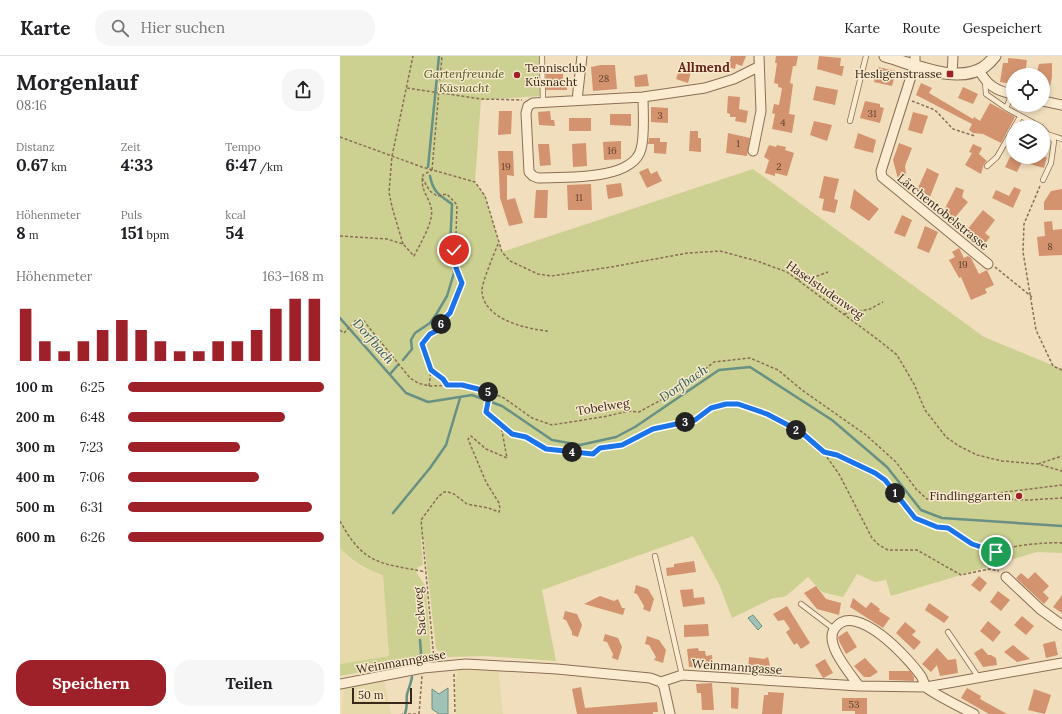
<!DOCTYPE html>
<html lang="de">
<meta charset="utf-8">
<style>
body{margin:0;font-family:Lora,serif;background:#f6f6f6;color:#202124;height:100vh;display:flex;flex-direction:column;font-size:15px;white-space:nowrap}
*{box-sizing:border-box;margin:0}
p{font-size:13px;color:#757577}
.icon{flex:none;width:22px;height:22px;fill:none;stroke:currentColor;stroke-width:2;stroke-linecap:round;stroke-linejoin:round}
.map{position:relative;flex:1;overflow:hidden}
.drawer{display:flex;flex-direction:column;background:#fff;width:340px}
.drawer>*{flex:none}
.tools{position:absolute;left:666px;top:12px;display:grid;gap:8px}
.tools a{display:grid;place-items:center;width:44px;height:44px;border-radius:50%;background:#fff;box-shadow:0 2px 6px #0003;font-size:20px}
.scale{position:absolute;left:12px;bottom:10px;width:60px;box-sizing:border-box;padding-left:4px;border:2px solid #38271b;border-top:0;font-size:11px;line-height:14px;white-space:nowrap;color:#38271b;-webkit-text-stroke:3px #f8e9cd;paint-order:stroke}
.pin{position:absolute;display:grid;place-items:center;width:34px;height:34px;color:#fff;margin:-17px;border:2px solid #fff;border-radius:50%;box-shadow:0 1px 4px #0007}
.km{position:absolute;width:20px;height:20px;margin:-10px;border-radius:50%;background:#222;color:#fff;font-size:11px;line-height:20px;text-align:center}
.round{display:grid;place-items:center;flex:none;width:42px;height:42px;border-radius:16px;background:#f6f6f6}
.summary{display:flex;align-items:center;justify-content:space-between;height:68px;padding:0 16px}
h1{font-size:22px;font-weight:700;line-height:30px}
.figures{display:grid;grid-template-columns:repeat(3,1fr);gap:6px;height:68px;padding:4px 16px}
.figures div{display:grid;align-content:center}
.figures b{font-size:17px;font-weight:700}
.figures small{font-size:11px;font-weight:400}
.figures p{font-size:11px}
.chart{height:112px;padding:8px 16px}
.chart p{display:flex;justify-content:space-between}
.chart svg{width:100%;height:72px;margin-top:4px;stroke:#9e2029;stroke-width:6}
.cta{display:flex;gap:8px;margin-top:auto;padding:8px 16px}
.cta a{flex:1;height:46px;border-radius:16px;background:#9e2029;color:#fff;font-size:16px;font-weight:700;line-height:46px;text-align:center}
.cta a+a{background:#f6f6f6;color:#202124}
ul{padding:0 16px;list-style:none;font-size:13px}
li{display:grid;grid-template-columns:64px 48px 1fr;align-items:center;height:30px}
li i{height:10px;border-radius:5px;background:#9e2029}
header{display:flex;align-items:center;gap:24px;box-sizing:border-box;height:56px;padding:0 20px;background:#fff;border-bottom:1px solid #e0e0e0}
header strong{font-size:19px}
nav{display:flex;gap:22px;margin-inline-start:auto;font-size:14px}
.search{width:280px;height:36px;background:#f6f6f6;display:flex;align-items:center;gap:10px;box-sizing:border-box;padding:0 14px;border-radius:16px;color:#757577;font-size:15px}
main{display:flex;flex:1;min-height:0}
.map>svg:first-child{display:block}
.farmland{fill:#e7daaa}
.green{fill:#ccd090}
.water{fill:#a1c2b6;stroke:#689084}
.lines{fill:none;stroke-linecap:round;stroke-linejoin:round}
.stream{stroke:#689084;stroke-width:2.5}
.building{fill:#d3936f}
.service-casing{stroke:#8a6e55;stroke-width:6}
.minor-casing{stroke:#8a6e55;stroke-width:11}
.tertiary-casing{stroke:#8a6e55;stroke-width:13}
.path{stroke:#8a6e55;stroke-width:1.5;stroke-dasharray:3 2;stroke-linecap:butt}
.service{stroke:#fbecd1;stroke-width:4.5}
.minor{stroke:#fbecd1;stroke-width:9}
.tertiary{stroke:#fbecd1;stroke-width:11}
.route-casing{stroke:#fff;stroke-width:8}
.route{stroke:#1a73e8;stroke-width:5}
.poi-dot{fill:#9e2029;stroke:#f8e9cd;stroke-width:1.5}
.labels{text-anchor:middle;stroke-width:3;stroke-linejoin:round;paint-order:stroke}
.number-label{font-size:10px;fill:#5f4230}
.poi-label{font-size:12px;fill:#38271b;stroke:#f8e9cd;text-anchor:end}
.park-label{font-size:12px;font-style:italic;fill:#4c5620;stroke:#f8e9cd}
.street-label{font-size:12px;fill:#38271b;stroke:#f8e9cd}
.neighbourhood-label{font-size:13px;font-weight:bold;fill:#682317;stroke:#f8e9cd}
.water-label{font-size:13px;font-style:italic;fill:#295a53;stroke:#f8e9cd}
</style>
<header>
<strong>Karte</strong>
<div class="search"><svg class="icon" aria-label="search" viewBox="0 0 24 24"><circle cx="10" cy="10" r="6"/><path d="M15 15l6 6"/></svg>Hier suchen</div>
<nav><a>Karte</a><a>Route</a><a>Gespeichert</a></nav>
</header>
<main>
<section class="drawer">
<div class="summary"><div><h1>Morgenlauf</h1><p>08:16</p></div><a class="round"><svg class="icon" aria-label="share" viewBox="0 0 24 24"><path d="M12 15V3M7 8l5-5 5 5M5 13v7h14v-7"/></svg></a></div>
<div class="figures">
<div><p>Distanz</p><b>0.67<small> km</small></b></div>
<div><p>Zeit</p><b>4:33</b></div>
<div><p>Tempo</p><b>6:47<small> /km</small></b></div>
</div>
<div class="figures">
<div><p>Höhenmeter</p><b>8<small> m</small></b></div>
<div><p>Puls</p><b>151<small> bpm</small></b></div>
<div><p>kcal</p><b>54</b></div>
</div>
<div class="chart"><p><span>Höhenmeter</span>163–168 m</p>
<svg viewBox="0 0 160 44" preserveAspectRatio="none"><path d="M5 44V12M15 44V32M25 44V38M35 44V32M45 44V25M55 44V19M65 44V25M75 44V32M85 44V38M95 44V38M105 44V32M115 44V32M125 44V25M135 44V12M145 44V6M155 44V6"/></svg>
</div>
<ul>
<li><b>100 m</b>6:25<i style="width:100%"></i></li>
<li><b>200 m</b>6:48<i style="width:80%"></i></li>
<li><b>300 m</b>7:23<i style="width:57%"></i></li>
<li><b>400 m</b>7:06<i style="width:67%"></i></li>
<li><b>500 m</b>6:31<i style="width:94%"></i></li>
<li><b>600 m</b>6:26<i style="width:100%"></i></li>
</ul>
<div class="cta"><a>Speichern</a><a>Teilen</a></div>
</section>
<div class="map">
<svg width="722" height="658" viewBox="0 0 722 658">
<rect width="100%" height="100%" fill="#f1debd"/>
<path class="farmland" d="M0 492 9 502 23 512 43 519 49 600 0 608Z
M120 612H158L163 658H116L115 627Z
M44 623 51 658H2L3 631Z"/>
<path class="green" d="M0 0H199L201 40 141 44 135 126 145 140 162 196 413 113 644 281 722 313V497L697 496 551 540 546 524 535 526 517 518 503 541 482 536 468 521 446 540 431 543 392 562 379 528 353 480 202 534 216 605 145 600 108 601 96 593 84 484 81 483 83 509 78 511 76 516 86 531 91 599 89 603 0 620V608L49 600 43 519C25 513 13 506 0 492Z"/>
<path class="water" d="M413 559 422 570 418 574 408 562Z
M108 632V658H99L92 653V633L99 638Z"/>
<g class="lines">
<path class="stream" d="M88 111 99 0
M0 262 66 337 88 346 132 339 162 350 212 384 240 389 276 381 295 371 379 314 410 311 492 364 547 411 581 454 602 462 722 470
M63 304 72 293 71 284 75 277 90 267 97 257 107 240 114 217 110 192 112 148C99 139 93 136 90 120
M50 318 58 309
M53 457 90 412 106 389 120 342
M79 604 81 597 80 584
M65 658C68 649 66 645 67 638 69 632 71 627 72 621"/>
</g>
<path class="building" d="M391 0H406L402 10 396 8 395 13 388 11Z
M436 0H458L456 10H453L450 27 453 28 449 58 455 59 452 77 432 73 435 58 432 57 434 48 439 49 442 32 438 31V28L434 27 437 7H435Z
M479 0 501 2 500 10H504L502 20 477 13Z
M668 2 687 4 685 19H673V28L660 26 663 7H668Z
M712 7V21L709 35 703 34V19H697V16L699 8Z
M341 8 348 10 347 15 351 16 348 27 336 23Z
M261 9H275L277 33 253 35 251 11Z
M538 11 556 15 552 30 534 26Z
M206 18H223V25L227 26V34H206Z
M307 18 309 30 295 31 294 20Z
M581 27 592 32 589 37 633 63 634 61 640 65 650 47 675 61 661 87 643 78 633 77 629 74 632 68 576 39Z
M476 30 498 34 495 49 473 44Z
M623 31 638 38 633 48 618 42Z
M388 40 400 41 399 53 408 55 406 67 395 65 396 61H390V58L387 57Z
M525 45 540 48V51L544 52 540 67 520 62Z
M311 51 328 52V67L311 66Z
M159 55H172L171 78 158 79Z
M210 55 211 64H214L215 70 199 69 198 56Z
M573 56 588 60 582 78 568 74Z
M270 58H291V70L270 69Z
M229 62H251V75H229Z
M474 65 492 69 487 85 470 79Z
M682 65H683L691 71H678Z
M350 75H358V82H361V96L349 95Z
M388 77 410 82 407 100 386 97Z
M518 77 536 84 533 97 514 92Z
M673 81V93L668 90Z
M309 82H320V86H327L326 98 314 97V88H308Z
M281 85V103L264 104 263 86Z
M246 87 247 110 233 111 232 88Z
M559 87 572 92 565 110 566 119 558 123 553 104Z
M198 88H209L211 109 200 110Z
M633 88 642 92 639 98 647 105 644 108 641 118 625 109 632 97 629 96Z
M429 89 436 91 437 89 446 91 445 94 454 97 447 120 435 117V120L425 117 429 104 424 101Z
M158 95H173L174 120 167 119V144L175 142 183 167 169 170 160 142Z
M670 101H707L704 112 682 106 677 116 665 111Z
M308 112 311 118 317 115 322 125 307 132 299 116Z
M587 112 599 118 590 141 578 132Z
M484 120 499 123 494 143 498 144 495 157 482 154 484 143 479 142Z
M281 127 283 140 268 143 266 129Z
M251 128 252 154H228L227 129Z
M616 131 624 134 622 141 628 146 613 164 603 156Z
M674 131 681 134 673 152 652 142 656 134 669 140Z
M514 133 539 153 529 165 510 152Z
M722 133V154H704V146L711 135Z
M196 134H208L207 162H194Z
M643 154 655 164 645 177 650 181 644 189 626 175Z
M562 159 572 164 565 181 554 177Z
M712 165 713 174 722 173V199L699 200 697 181 705 180 704 166Z
M585 170 598 176 589 197 577 192Z
M619 192 624 202 628 200 631 202 639 218 647 214 654 229 645 233 647 237 631 244 621 221 619 222 609 204 615 201 612 196Z
M354 505 356 516 327 520 326 512 334 511V508Z
M695 516 709 530 703 536 709 542 704 548 676 522 681 517 688 523Z
M639 520 647 527 640 536 631 529Z
M296 529 308 533 314 543 310 556 303 553 304 550 297 538 294 537Z
M476 530 486 543 501 547 499 559 477 553 464 537Z
M353 533 354 542 364 541 365 548 343 551 340 534Z
M658 535 670 544 661 555 650 546Z
M722 539V557L713 551Z
M260 540 274 545 278 543 282 552H285L283 559 244 548Z
M513 542 526 552 531 546 540 553 539 555 550 562 543 572 510 551Z
M589 547 609 561 604 567 585 554Z
M447 550 470 587 461 593 457 587 454 589 446 576 450 573 444 564 438 565 433 558Z
M225 555 237 558 242 569 238 581 232 579V576L226 564 223 563Z
M682 560 694 570 686 579 674 569Z
M648 565 661 576 653 586 640 575Z
M565 566 576 575 572 579 581 586 574 594 556 577Z
M368 568 369 580 344 581V569Z
M507 575 517 591 506 598 499 585 498 581Z
M265 578 278 582 282 591 278 604 272 602 273 598 267 586 263 585Z
M307 580 319 584 326 594 323 607 314 604 316 601 309 589 305 588Z
M715 585 718 599 706 602 703 588Z
M673 589 690 603 677 606 664 596Z
M358 592 359 595H365L366 600 372 599 373 609 349 611 347 593Z
M597 592 608 604 616 603 618 617 600 620 597 609 591 616 582 608Z
M642 592 648 599H651L656 602 657 609 643 611 634 597Z
M409 601 424 603 428 601 431 614 425 617 408 614Z
M525 602 538 616 530 621H524L514 610Z
M485 603 493 617 483 622 475 609Z
M549 615H570L574 621V625L549 624Z
M372 627 374 654H362L361 637H357L356 628Z
M241 631 245 652 317 646 318 656H313V658H237L232 633Z
M391 631 399 632 398 653 391 652Z
M627 632 641 640 640 643 667 658H649L621 642Z
M694 633 711 639 705 658 688 654Z
M428 636 444 637 442 658H422L424 639H428Z
M502 642H527V658H515V655H502Z"/>
<g class="lines">
<g class="service-casing">
<path id="service" d="M202 0 203 46
M645 25 646 38 666 52 701 71
M666 52 672 38
M510 65 526 0
M674 71 680 61
M710 79 722 83
M647 110 657 101 673 73
M703 124 711 107 714 85 703 73
M315 500 342 619
M461 548 494 573
M608 576 639 622"/>
</g>
<g class="minor-casing">
<path id="minor" d="M575 0V8L541 115 542 121 648 208
M639 14C647 29 656 35 673 38
M612 18 613 0
M303 41C303 55 305 80 301 93 293 125 224 121 198 122L193 120 189 116 186 57 188 50 193 47Z
M303 41 365 32 394 23 418 11
M237 44 242 0
M703 45 722 49
M413 95 421 55 419 0
M666 521 700 553 722 569
M321 626 324 631 330 658
M0 628 83 612 126 608 217 613 310 622 321 626 342 619 519 630 586 631 722 607
M519 630C510 617 483 587 495 572 516 544 569 603 581 620 583 623 584 628 586 631 592 637 624 653 634 658"/>
</g>
<g class="tertiary-casing">
<path id="tertiary" d="M545 0C573 8 617 29 644 11 648 8 652 4 655 0"/>
</g>
<path class="path" d="M67 32 141 43 182 44
M572 45 595 54 613 73 635 80
M0 81 82 111 135 126 145 140 162 196 170 205 198 218 211 220 271 211 348 197 380 195 417 205 447 216 541 286 557 299 574 328 585 354 606 381 619 390 637 399 662 405 698 408 722 415
M92 114 102 0
M82 122 90 135 97 140 107 138 117 149 115 206 122 227 110 257 104 263 98 274 90 278 82 289 91 314 103 323 107 329
M700 130 684 168 683 196 696 274 713 310 722 314
M0 180 47 183 63 188 74 200C80 188 95 164 91 151 87 137 80 134 83 119L92 114
M63 188 52 151 49 136 52 100 73 0
M158 188C155 196 141 228 142 235 143 263 186 273 208 275
M655 211 692 241
M457 223H469L488 216
M504 258 530 253 543 246
M0 274 4 277 15 265 23 264 70 322 78 327 89 330 122 329 150 336 164 342 192 362 212 369 268 360 288 355 299 356 339 334 374 306 410 302 438 314 462 334 526 379 556 406 576 433 587 443 595 445 722 429
M89 330 91 314
M150 336 146 356 172 378 186 381 206 393 250 399 253 398 260 392 282 389 313 373 355 364 371 352 386 348H398L446 368 461 377 484 396 497 399 545 423 575 462 597 471 608 472 632 488 656 496C670 489 707 486 722 487
M484 397 499 418 532 482 539 489 548 494H577L621 519 649 513 659 515
M698 408 722 400
M625 442 688 444 722 442
M0 465C24 510 42 507 86 516
M656 496 643 502V504L653 507 658 514
M94 603 81 464 98 441 104 436H108L114 438 127 448 148 452 159 456 160 453 159 447 146 426 128 383 131 380 146 393 167 402 161 370
M114 618 115 658
M62 658H63
M68 658H80
M79 658 82 620"/>
<use href="#service" class="service"/>
<use href="#minor" class="minor"/>
<use href="#tertiary" class="tertiary"/>
</g>
<g class="lines">
<g class="route-casing">
<path id="route" d="M114 194 116 212 122 227 110 257 104 263 98 274 90 278 82 288 91 314 103 323 107 329H122L150 336 146 356 172 378 186 381 206 393 253 398 260 392 282 389 313 373 355 364 371 352 386 348H398L427 358 446 368 461 376 484 396 497 399 535 417 545 424 575 462 597 471 608 472 632 488 656 496"/>
</g>
<use href="#route" class="route"/>
</g>
<g class="poi-dot">
<rect x="606" y="14" width="8" height="8" rx="2"/>
<circle cx="177" cy="19" r="4"/>
<circle cx="679" cy="440" r="4"/>
</g>
<g class="labels">
<g class="number-label">
<text x="264" y="26">28</text>
<text x="532" y="61">31</text>
<text x="320" y="63">3</text>
<text x="443" y="70">4</text>
<text x="398" y="91">1</text>
<text x="272" y="98">16</text>
<text x="166" y="114">19</text>
<text x="439" y="114">2</text>
<text x="239" y="145">11</text>
<text x="710" y="194">8</text>
<text x="623" y="212">19</text>
<text x="514" y="652">53</text>
</g>
<g class="poi-label">
<text x="185" y="16" text-anchor="start">Tennisclub<tspan x="185" dy="14">Küsnacht</tspan></text>
<text x="602" y="22">Hesligenstrasse</text>
<text x="671" y="444">Findlinggarten</text>
</g>
<g class="park-label">
<text x="124" y="22">Gartenfreunde<tspan x="124" dy="14">Küsnacht</tspan></text>
</g>
<g class="street-label">
<text transform="translate(603 156) rotate(39)" y="4">Lärchentobelstrasse</text>
<text transform="translate(485 234) rotate(35)" y="4">Haselstudenweg</text>
<text transform="translate(263 351) rotate(-9)" y="4">Tobelweg</text>
<text transform="translate(80 555) rotate(-95)" y="4">Sackweg</text>
<text transform="translate(61 606) rotate(-10)" y="4">Weinmanngasse</text>
<text transform="translate(397 611) rotate(4)" y="4">Weinmanngasse</text>
</g>
<g class="neighbourhood-label">
<text x="364" y="16">Allmend</text>
</g>
<g class="water-label">
<text transform="translate(34 285) rotate(49)" y="5">Dorfbach</text>
<text transform="translate(343 327) rotate(-34)" y="5">Dorfbach</text>
</g>
</g>
</svg>
<div class="tools">
<a><svg class="icon" aria-label="locate" viewBox="0 0 24 24"><circle cx="12" cy="12" r="6"/><path d="M12 2v4M12 18v4M2 12h4M18 12h4"/></svg></a>
<a><svg class="icon" aria-label="layers" viewBox="0 0 24 24"><path d="M12 4l9 5-9 5-9-5zM3 14l9 5 9-5"/></svg></a>
</div>
<div class="scale">50 m</div>
<div class="pin" style="left:656px;top:496px;background:#1e9e55"><svg class="icon" aria-label="arrive" viewBox="0 0 24 24"><path d="M6 21V4h12l-3 4 3 4H6"/></svg></div>
<div class="pin" style="left:114px;top:194px;background:#d93025"><svg class="icon" aria-label="check" viewBox="0 0 24 24"><path d="M5 12l5 5 9-10"/></svg></div>
<b class="km" style="left:555px;top:437px">1</b>
<b class="km" style="left:456px;top:374px">2</b>
<b class="km" style="left:345px;top:366px">3</b>
<b class="km" style="left:232px;top:396px">4</b>
<b class="km" style="left:148px;top:336px">5</b>
<b class="km" style="left:101px;top:268px">6</b>
</div>
</main>
